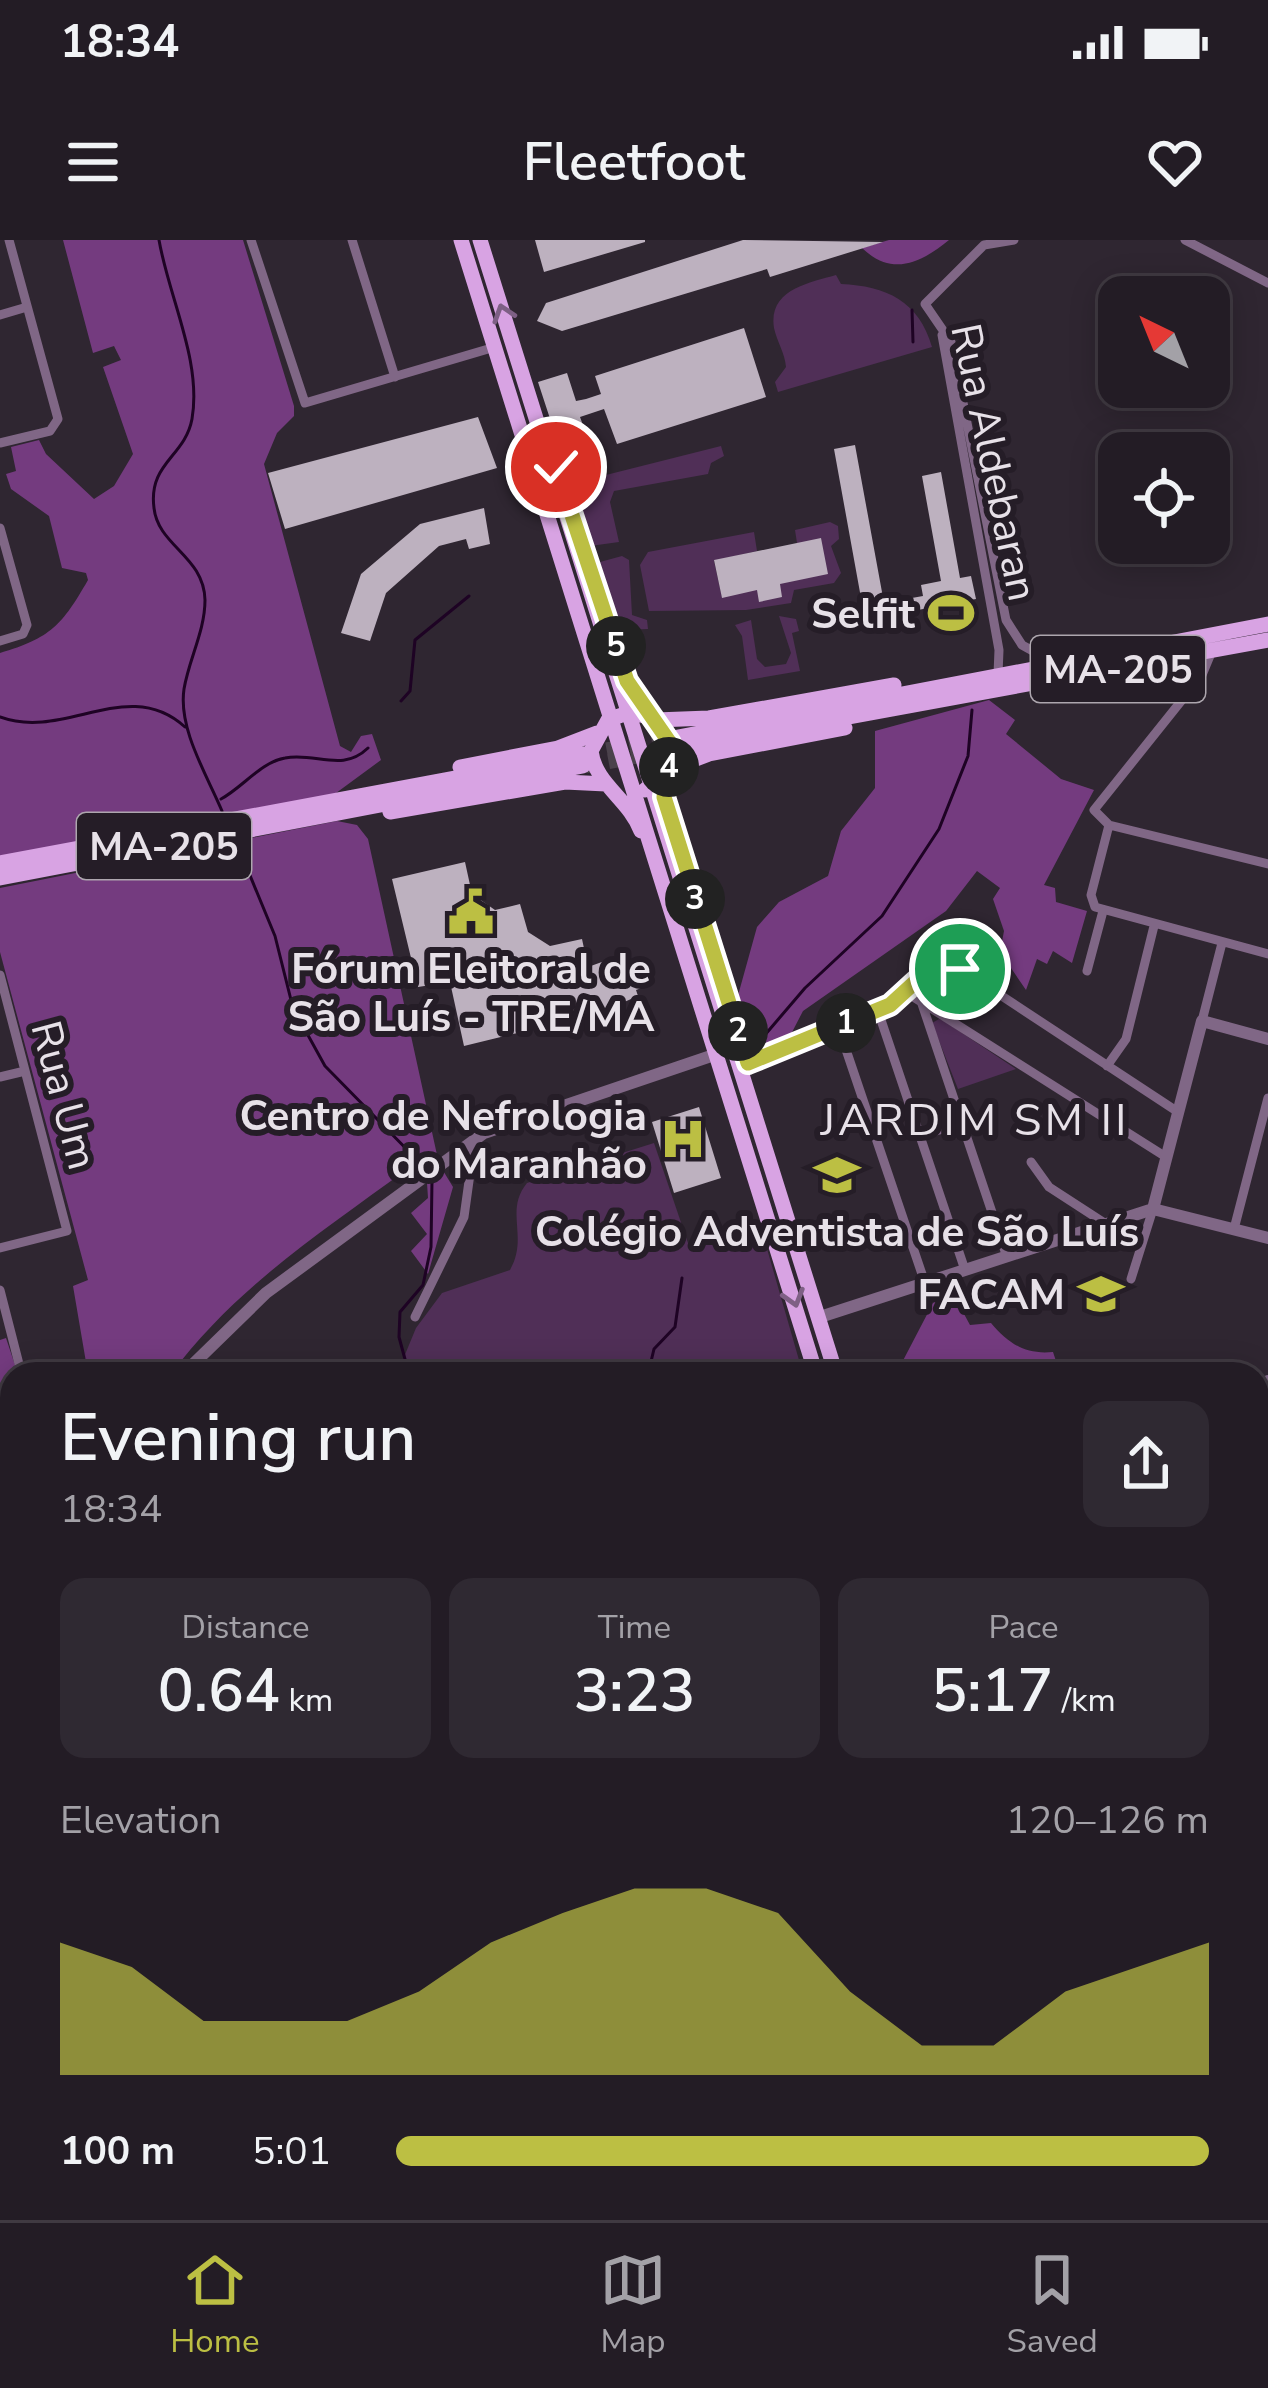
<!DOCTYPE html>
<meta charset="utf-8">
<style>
body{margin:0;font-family:"Nunito Sans",sans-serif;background:#2f2932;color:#f1f3f6;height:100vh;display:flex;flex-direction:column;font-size:45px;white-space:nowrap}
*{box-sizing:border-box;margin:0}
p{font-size:39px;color:#a3a1a7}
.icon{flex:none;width:66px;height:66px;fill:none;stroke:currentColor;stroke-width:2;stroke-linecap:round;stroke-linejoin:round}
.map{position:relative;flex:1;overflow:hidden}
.panel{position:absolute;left:0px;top:1122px;width:1269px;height:858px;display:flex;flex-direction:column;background:#231c25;border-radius:36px 36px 0 0;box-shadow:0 6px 30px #0003,0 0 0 3px #403a42}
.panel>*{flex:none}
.needle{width:78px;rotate:317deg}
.fabs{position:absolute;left:1098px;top:36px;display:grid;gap:24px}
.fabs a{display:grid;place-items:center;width:132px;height:132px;border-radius:24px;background:#231c25;box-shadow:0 6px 30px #0003,0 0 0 3px #403a42;font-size:60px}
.pin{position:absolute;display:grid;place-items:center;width:102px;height:102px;color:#fff;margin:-51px;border:6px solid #fff;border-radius:50%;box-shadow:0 3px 12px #0007}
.km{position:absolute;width:60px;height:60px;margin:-30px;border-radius:50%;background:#222;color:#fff;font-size:33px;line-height:60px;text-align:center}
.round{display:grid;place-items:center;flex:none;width:126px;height:126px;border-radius:24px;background:#2f2932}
.overview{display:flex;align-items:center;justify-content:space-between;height:204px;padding:0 60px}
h1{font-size:66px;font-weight:600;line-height:90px}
.metrics{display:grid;grid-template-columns:repeat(3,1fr);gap:18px;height:204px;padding:12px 60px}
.metrics div{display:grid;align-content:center;border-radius:24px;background:#2f2932;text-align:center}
.metrics b{font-size:60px;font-weight:600}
.metrics small{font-size:33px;font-weight:400}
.metrics p{font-size:33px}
.chart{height:336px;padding:24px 60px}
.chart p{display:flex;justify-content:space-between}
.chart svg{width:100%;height:216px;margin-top:12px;fill:#bcbf43;opacity:.7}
ul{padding:0 60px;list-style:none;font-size:39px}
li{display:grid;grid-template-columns:192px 144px 1fr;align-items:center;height:90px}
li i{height:30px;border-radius:15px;background:#bcbf43}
.status{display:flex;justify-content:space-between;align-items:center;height:84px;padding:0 60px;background:#231c25;direction:ltr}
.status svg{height:33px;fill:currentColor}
header{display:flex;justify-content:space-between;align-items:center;height:156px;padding:0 60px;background:#231c25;font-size:54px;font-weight:600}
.dock{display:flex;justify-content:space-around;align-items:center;height:168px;border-top:3px solid #403a42;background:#231c25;font-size:33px;color:#a3a1a7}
.dock a{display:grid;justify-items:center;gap:6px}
.dock .current{color:#bcbf43}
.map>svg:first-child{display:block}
.green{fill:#502f57}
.forest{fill:#743b7f}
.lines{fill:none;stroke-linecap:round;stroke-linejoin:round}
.stream{stroke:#1e0324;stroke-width:3}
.building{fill:#bdb1bf}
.primary-tunnel{stroke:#4b424c;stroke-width:15;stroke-dasharray:15 8;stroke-linecap:butt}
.minor{stroke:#806786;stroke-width:9}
.tertiary{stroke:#806786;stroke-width:12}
.secondary{stroke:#b289ba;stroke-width:14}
.primary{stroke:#d8a3e3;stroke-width:15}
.oneway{stroke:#7e6085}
.route-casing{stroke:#fff;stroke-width:24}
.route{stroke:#bcbf43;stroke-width:15}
.labels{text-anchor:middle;stroke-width:12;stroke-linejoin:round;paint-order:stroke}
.shield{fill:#251d27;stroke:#ada6ae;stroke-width:3}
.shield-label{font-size:39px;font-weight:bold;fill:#e7e1e8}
.street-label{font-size:42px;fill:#e7e1e8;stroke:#251d27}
.poi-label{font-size:42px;font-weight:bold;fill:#e7e1e8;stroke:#251d27;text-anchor:end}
.neighbourhood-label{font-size:45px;letter-spacing:3px;fill:#e7e1e8;stroke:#251d27}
</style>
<div class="status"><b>18:34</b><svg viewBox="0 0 49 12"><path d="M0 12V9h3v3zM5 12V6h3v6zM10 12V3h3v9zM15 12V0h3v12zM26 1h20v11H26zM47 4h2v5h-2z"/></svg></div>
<header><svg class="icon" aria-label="menu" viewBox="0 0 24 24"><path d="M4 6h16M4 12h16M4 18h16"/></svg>Fleetfoot<svg class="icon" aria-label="heart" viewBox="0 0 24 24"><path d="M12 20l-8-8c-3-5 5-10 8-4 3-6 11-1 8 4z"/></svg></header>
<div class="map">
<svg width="1268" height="1980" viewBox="0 0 1268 1980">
<rect width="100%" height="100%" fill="#2f2631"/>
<path class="green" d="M836 35 841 44C886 46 919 61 932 107L778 152 775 142 786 127C785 113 777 102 774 88 768 50 808 43 836 35Z
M721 206 724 216 711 223 708 234 614 251 610 262 619 302 590 306 575 256 594 238Z
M830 282 838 286 839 299 831 306 841 333 834 343 794 350 791 363 746 370 649 371 640 325 648 312 754 292 757 311 714 321 722 357 780 344 797 303 795 290Z
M622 316 629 320 632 375 647 380 648 389 621 390 600 322Z
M779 376 796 379 799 391 792 393 800 431 748 440 742 396 735 385 751 380 757 419 765 427 786 424 791 413Z
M939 779 944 781 1016 829 958 849 932 783Z
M654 903 689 1006 759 981 803 1134H397L416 1088 442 1053 510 1030C529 997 504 971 527 943Z
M12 1668V1968H166L155 1980H0V1679Z"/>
<path class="forest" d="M63 0H243L294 166V176L277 193 264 224 340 506 351 512 361 496 372 494 381 520 332 556 0 618V413C51 398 62 385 88 340L86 333 62 328 49 276 11 249 6 234 16 231 11 207 39 200 46 214 94 259 114 246 133 214 103 127 121 120 114 106 93 113Z
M889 0H949C921 23 892 37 862 8Z
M989 460 1015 480 1006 494 1061 539 1094 550 1044 645 1055 648 1056 662 1087 671 1072 723 1053 711 1047 724 1037 719 1026 750 1000 712 1004 691 993 659 1000 648 977 631 946 671 803 771 789 798 754 811 737 759 757 687 779 662 828 636 841 591 875 548V491Z
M337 581 357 585 368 599 439 924 453 947 428 1034 411 1011 427 994 411 973 428 958 427 943 406 930C320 993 235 1048 171 1134H88L73 1046 88 1040 0 712V648Z
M951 1050 970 1085 991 1083C1008 1103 1025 1115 1053 1112L1059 1130 1081 1134H896L933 1063Z
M6 1098 18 1134H12V1324L0 1302V1100Z"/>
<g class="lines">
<path class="stream" d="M159 0C169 58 202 121 192 179 185 217 148 223 154 268 158 306 204 316 205 360 205 391 189 419 184 449 178 489 207 535 222 571
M912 70 913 102
M401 461 410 451 415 400 469 356
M0 477C65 501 128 435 185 487
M221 559C242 548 261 522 285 518 316 512 342 533 368 508
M237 604 275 696 293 768 325 826 428 931
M758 803 805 748 882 676 939 589 968 516 972 470
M409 1134 399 1097 400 1072 423 1045 431 1007 432 940
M441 1134C474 1121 510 1137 545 1124L567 1134
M648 1134 654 1109 675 1087 682 1038
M0 1813 12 1799"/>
</g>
<path class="building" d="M535 0H645V2L544 32Z
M743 0 883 2 770 37 767 29 562 91 537 81 546 63Z
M744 88 766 157 617 204 604 169 580 177 584 188 556 197 538 142 567 133 576 161 586 159 601 154 595 136Z
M478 177 497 228 285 289 268 233Z
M855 205 884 363 923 356 921 345 941 341 922 236 941 232 960 338 971 336 976 359 865 380 834 209Z
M484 268 490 304 469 309 466 299 439 306 386 353 370 401 341 393 361 334 420 284Z
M821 298 828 334 780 344 782 357 759 362 757 350 722 358 714 320Z
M465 622 472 654 495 670 520 664 528 692 550 706 582 699 588 727 624 714 627 725 638 721 647 746 636 750 638 756 599 773 464 806 450 742 418 747 392 639Z
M699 867 721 938 674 953 652 882Z
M480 1968H628L626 1980H509Z"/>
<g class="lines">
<path class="primary-tunnel" d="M584 514 675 497
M586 526 679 508"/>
<path class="minor" d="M251 0 305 163 495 107
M352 0 395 137
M1185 0 1268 43
M925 64 951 102 1006 380 1022 405 1051 421
M925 64 984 5 1014 0
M0 75 27 67
M942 95 999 410 998 434
M0 203 50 191 58 179 9 0
M0 288 27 385 23 394 0 401
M1212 411 1202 435 1094 570 1109 585 1268 624
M1109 585 1091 655 1095 667 1268 714
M1087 731 1103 671
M0 735 67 991 0 1008
M907 753 1166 917
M921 761 1007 1017
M878 771 965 1030
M1202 781 1222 703
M838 786 925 1043
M749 823 890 765 936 723 947 720 1178 872
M1107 826 1126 799 1154 686
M0 837 25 831
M922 895 964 883
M1031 922 1049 947 1106 984
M1234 989 1268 858
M1131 1039 1153 969
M0 1050 19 1124
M415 1077 464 977 475 898
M0 1356 12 1354
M0 1540 12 1531
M1257 1713 1268 1701
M1257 1945 1268 1962
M739 1968 797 1980
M1078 1968 1113 1975
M1152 1980 1155 1968"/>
<path class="tertiary" d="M1153 969 1202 781 1268 799
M820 1077 1153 969 1268 998
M183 1134 266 1053 484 893 711 816
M1257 1188 1268 1141
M0 1315 12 1337
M1257 1842 1268 1829
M1257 1927 1268 1922
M320 1968 339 1980
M1113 1980 1114 1968"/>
<path class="secondary" d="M1257 1248 1268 1251"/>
<path class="primary" d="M461 0 816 1134
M480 0 836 1134
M623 427 635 458 671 503 667 530 645 550
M656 480 709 478 894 445
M678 497 1268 384
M679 508 1268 400
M460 527 558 508 597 493
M667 530 709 514 845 488
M390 572 565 542 606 544
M641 591C629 559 595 544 591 511L608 480 630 472 652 478
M0 623 584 514
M0 638 583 526
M682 1980 684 1968
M701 1980 703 1968"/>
</g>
<defs><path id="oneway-chevron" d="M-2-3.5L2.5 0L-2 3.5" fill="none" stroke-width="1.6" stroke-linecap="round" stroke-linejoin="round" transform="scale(3)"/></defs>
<g class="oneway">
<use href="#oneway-chevron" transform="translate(503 73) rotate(-108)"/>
<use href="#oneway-chevron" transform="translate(794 1058) rotate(73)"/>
</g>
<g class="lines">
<g class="route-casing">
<path id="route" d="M556 227 627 441 670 503 664 557 748 823 890 765 936 723 947 720 960 729"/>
</g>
<use href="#route" class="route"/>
</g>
<defs>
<g id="stadium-bare" transform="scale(3.6)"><path d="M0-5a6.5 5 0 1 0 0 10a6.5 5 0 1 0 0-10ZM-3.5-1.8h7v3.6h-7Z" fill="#bcbf43" stroke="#251d27" stroke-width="2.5" paint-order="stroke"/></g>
<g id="civic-bare" transform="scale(3.6)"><path d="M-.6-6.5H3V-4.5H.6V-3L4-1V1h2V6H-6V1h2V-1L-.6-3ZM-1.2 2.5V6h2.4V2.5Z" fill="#bcbf43" stroke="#251d27" stroke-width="2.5" paint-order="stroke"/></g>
<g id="hospital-bare" transform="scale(3.6)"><path d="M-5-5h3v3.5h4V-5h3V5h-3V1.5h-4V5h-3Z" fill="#bcbf43" stroke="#251d27" stroke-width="2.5" paint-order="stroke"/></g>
<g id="school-bare" transform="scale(3.6)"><path d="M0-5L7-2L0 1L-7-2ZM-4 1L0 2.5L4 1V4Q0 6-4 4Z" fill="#bcbf43" stroke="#251d27" stroke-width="2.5" paint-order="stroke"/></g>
<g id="university-bare" transform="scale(3.6)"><path d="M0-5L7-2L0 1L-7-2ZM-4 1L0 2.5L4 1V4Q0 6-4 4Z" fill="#bcbf43" stroke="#251d27" stroke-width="2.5" paint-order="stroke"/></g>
</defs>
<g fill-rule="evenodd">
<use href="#stadium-bare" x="951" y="373"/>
<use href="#civic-bare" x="471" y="672"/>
<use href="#hospital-bare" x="683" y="899"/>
<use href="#school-bare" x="837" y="935"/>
<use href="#university-bare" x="1101" y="1054"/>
</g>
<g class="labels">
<g class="shield">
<rect x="1031" y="396" width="174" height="66" rx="9"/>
<rect x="77" y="573" width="174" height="66" rx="9"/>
</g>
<g class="shield-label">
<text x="1118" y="443">MA-205</text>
<text x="164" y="620">MA-205</text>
</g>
<g class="street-label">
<text transform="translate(995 222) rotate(78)" y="15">Rua Aldebaran</text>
<text transform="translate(65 855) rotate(75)" y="15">Rua Um</text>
</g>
<g class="poi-label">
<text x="915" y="388">Selfit</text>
<text x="471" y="743" text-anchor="middle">Fórum Eleitoral de<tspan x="471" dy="48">São Luís - TRE/MA</tspan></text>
<text x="647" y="890">Centro de Nefrologia<tspan x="647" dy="48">do Maranhão</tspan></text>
<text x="837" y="1006" text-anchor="middle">Colégio Adventista de São Luís</text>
<text x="1065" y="1069">FACAM</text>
</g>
<g class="neighbourhood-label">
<text x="975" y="895">JARDIM SM II</text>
</g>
</g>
</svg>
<div class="fabs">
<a><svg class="needle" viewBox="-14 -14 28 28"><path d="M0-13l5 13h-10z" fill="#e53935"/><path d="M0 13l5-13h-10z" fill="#a3a1a7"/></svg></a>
<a><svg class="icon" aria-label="locate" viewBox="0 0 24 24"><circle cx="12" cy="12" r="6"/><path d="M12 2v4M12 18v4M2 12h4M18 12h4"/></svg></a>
</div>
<div class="pin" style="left:960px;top:729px;background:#1e9e55"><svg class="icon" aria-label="arrive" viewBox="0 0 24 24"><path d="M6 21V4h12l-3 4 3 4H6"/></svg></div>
<div class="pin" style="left:556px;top:227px;background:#d93025"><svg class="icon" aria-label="check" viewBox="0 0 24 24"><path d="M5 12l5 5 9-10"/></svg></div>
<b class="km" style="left:846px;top:783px">1</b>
<b class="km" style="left:738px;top:791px">2</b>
<b class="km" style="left:695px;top:659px">3</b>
<b class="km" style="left:669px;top:527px">4</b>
<b class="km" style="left:616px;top:406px">5</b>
<section class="panel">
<div class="overview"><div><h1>Evening run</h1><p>18:34</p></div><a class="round"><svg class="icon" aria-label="share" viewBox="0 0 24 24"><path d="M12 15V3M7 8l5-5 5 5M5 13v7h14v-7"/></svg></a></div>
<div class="metrics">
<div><p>Distance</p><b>0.64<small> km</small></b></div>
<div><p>Time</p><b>3:23</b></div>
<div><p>Pace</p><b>5:17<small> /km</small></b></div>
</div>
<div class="chart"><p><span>Elevation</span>120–126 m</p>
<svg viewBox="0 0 160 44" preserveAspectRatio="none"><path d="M0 44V17L10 22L20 33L30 33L40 33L50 27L60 17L70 11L80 6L90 6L100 11L110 27L120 38L130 38L140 27L150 22L160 17V44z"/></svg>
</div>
<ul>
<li><b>100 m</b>5:01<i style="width:100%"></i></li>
</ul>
</section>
</div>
<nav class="dock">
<a class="current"><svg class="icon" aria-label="home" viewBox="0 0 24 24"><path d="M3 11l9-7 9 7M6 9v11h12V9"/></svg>Home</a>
<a><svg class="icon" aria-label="map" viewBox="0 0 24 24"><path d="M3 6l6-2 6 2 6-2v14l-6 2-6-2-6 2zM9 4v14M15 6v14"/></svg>Map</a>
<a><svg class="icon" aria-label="saved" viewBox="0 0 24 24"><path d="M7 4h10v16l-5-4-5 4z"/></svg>Saved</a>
</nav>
